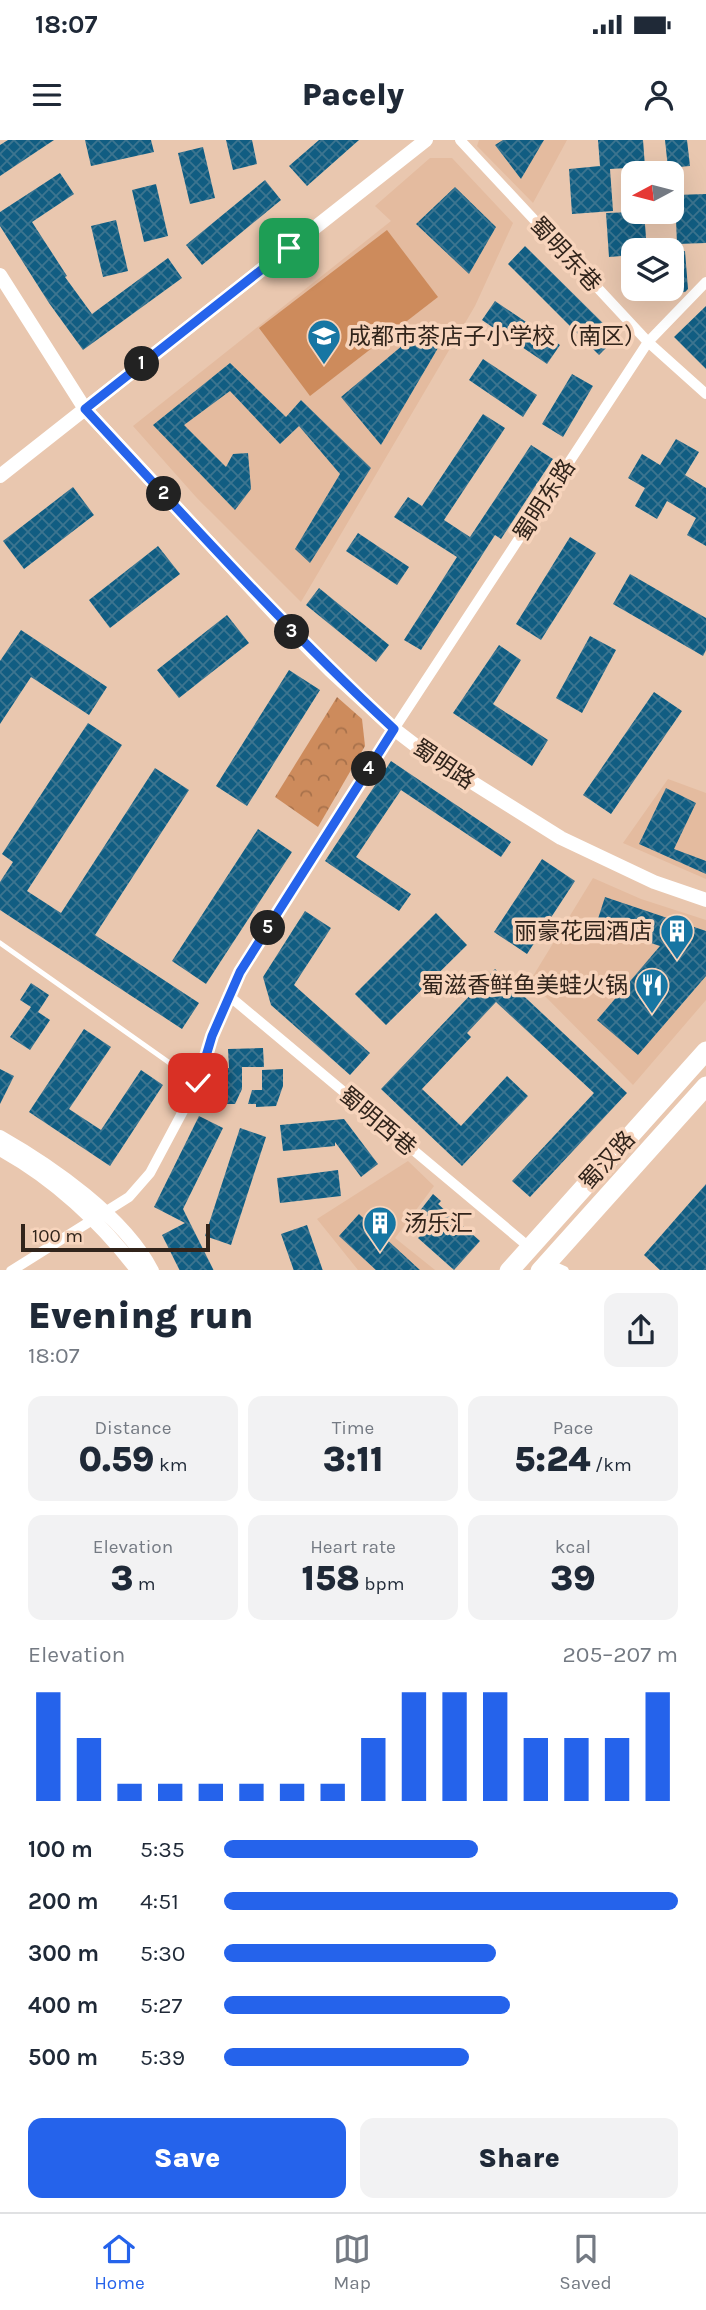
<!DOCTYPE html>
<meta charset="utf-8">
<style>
body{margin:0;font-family:Karla,"Noto Sans SC",sans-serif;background:#f2f2f3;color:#1f2937;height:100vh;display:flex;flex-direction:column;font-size:26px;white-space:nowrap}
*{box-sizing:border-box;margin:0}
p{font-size:23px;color:#747a83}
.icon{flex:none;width:38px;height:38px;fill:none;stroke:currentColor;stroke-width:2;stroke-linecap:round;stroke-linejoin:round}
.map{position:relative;height:1130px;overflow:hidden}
.panel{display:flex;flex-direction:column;background:#fff;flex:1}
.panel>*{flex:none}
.needle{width:46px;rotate:263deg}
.buttons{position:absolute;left:621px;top:21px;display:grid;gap:14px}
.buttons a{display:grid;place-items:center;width:63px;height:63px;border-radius:14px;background:#fff;box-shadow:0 7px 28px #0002;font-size:35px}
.scale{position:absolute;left:21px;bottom:18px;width:189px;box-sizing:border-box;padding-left:7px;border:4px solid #31241b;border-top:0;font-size:19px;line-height:24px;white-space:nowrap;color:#31241b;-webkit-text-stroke:5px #f7d4bc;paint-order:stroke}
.pin{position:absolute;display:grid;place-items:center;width:60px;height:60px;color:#fff;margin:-30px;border-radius:14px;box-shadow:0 4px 10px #0006}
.km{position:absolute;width:35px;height:35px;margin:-18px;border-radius:50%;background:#222;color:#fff;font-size:19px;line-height:35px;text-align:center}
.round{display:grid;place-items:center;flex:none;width:74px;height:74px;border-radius:14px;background:#f2f2f3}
.head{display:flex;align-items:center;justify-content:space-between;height:119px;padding:0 28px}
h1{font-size:38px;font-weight:800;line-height:52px}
.stats{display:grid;grid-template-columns:repeat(3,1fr);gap:10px;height:119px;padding:7px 28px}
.stats div{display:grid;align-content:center;border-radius:14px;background:#f2f2f3;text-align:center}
.stats b{font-size:35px;font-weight:800}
.stats small{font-size:19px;font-weight:400}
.stats p{font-size:19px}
.chart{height:196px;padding:14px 28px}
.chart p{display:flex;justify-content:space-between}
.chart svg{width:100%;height:126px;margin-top:7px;stroke:#2563eb;stroke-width:6}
.button{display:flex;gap:14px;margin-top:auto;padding:14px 28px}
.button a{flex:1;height:80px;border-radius:14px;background:#2563eb;color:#fff;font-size:28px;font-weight:800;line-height:80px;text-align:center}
.button a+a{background:#f2f2f3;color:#1f2937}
ul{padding:0 28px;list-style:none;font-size:23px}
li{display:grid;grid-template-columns:112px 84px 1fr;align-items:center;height:52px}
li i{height:18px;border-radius:9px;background:#2563eb}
.status{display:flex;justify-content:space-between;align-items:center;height:49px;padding:0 35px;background:#fff;direction:ltr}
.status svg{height:19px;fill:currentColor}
header{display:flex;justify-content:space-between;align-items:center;height:91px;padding:0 28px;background:#fff;font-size:32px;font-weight:800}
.dock{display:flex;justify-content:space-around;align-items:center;height:98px;border-top:2px solid #e0e1e3;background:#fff;font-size:19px;color:#747a83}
.dock a{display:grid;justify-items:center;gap:4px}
.dock .active{color:#2563eb}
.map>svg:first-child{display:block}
.built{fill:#e4bb9f}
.park{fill:url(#park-crowns)}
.pitch{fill:#cd8b5c}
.building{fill:url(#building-cross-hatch)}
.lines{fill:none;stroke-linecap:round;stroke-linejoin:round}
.service{stroke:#fff;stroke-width:5}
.minor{stroke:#fff;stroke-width:10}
.tertiary{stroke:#fff;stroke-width:14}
.trunk{stroke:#fff;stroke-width:19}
.route-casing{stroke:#fff;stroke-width:14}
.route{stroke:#2563eb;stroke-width:9}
.labels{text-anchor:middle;stroke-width:7;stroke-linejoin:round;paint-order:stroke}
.street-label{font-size:23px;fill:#31241b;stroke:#f7d4bc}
.poi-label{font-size:23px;fill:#31241b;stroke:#f7d4bc;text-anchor:start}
</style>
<div class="status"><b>18:07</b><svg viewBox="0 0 49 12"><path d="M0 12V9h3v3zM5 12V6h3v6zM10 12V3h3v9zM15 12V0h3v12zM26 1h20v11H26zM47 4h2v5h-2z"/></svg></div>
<header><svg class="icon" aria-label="menu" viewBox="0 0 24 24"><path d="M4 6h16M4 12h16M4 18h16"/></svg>Pacely<svg class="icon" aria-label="person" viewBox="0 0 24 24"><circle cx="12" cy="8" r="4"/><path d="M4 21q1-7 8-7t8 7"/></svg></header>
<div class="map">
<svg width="706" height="1131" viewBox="0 0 706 1131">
<defs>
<pattern id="park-crowns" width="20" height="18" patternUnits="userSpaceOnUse" patternTransform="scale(1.75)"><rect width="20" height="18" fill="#cd8b5c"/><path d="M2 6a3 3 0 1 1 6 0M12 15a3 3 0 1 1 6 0" fill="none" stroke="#a7714b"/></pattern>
<pattern id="building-cross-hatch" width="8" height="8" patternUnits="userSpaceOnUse" patternTransform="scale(1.75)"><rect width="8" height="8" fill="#115d82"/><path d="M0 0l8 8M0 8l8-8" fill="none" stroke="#3d7590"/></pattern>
</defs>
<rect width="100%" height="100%" fill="#e9c7af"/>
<path class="built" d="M479 0H567L533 63 477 6Z
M430 18H452L513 83 475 166 301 462 196 357 133 286 391 81 375 66Z
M668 639 706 653V739L623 703Z
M593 738 641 759 706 780V860L633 945 530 841Z
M408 1021 434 1046 395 1098 435 1130H358L317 1079Z"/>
<path class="park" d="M337 557 362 579 365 606 318 687 275 657Z"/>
<path class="pitch" d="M387 90 438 157 310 256 259 188Z"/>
<path class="building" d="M8 0H54L0 36V5Z
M85 0H151L154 12 91 26Z
M226 0H252L257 24 233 30Z
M319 0H359L307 46 289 26Z
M503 0H544L521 39 495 5Z
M598 0H643L645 27 610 29 613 71 572 74 569 29 600 26Z
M665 0H687L690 26 668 28Z
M203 7 215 58 190 64 178 13Z
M60 33 74 54 32 82 67 136 65 137 92 174 168 118 182 138 83 210 49 163 0 86V72Z
M265 40 281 60 202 125 186 105Z
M156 44 168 96 144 102 132 50Z
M455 47 496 87 469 134 416 84Z
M706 54V103L677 104 675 55Z
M634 72H644L647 110H634V115L609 117 606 73Z
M116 80 128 131 103 137 91 86Z
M525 106 617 197 599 215 508 124Z
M685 111 688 149 685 152 672 153V112Z
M495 161 560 205 547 224 482 180Z
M706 166V229L674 197Z
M415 195 438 208 381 305 341 257Z
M483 219 537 255 523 277 469 240Z
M230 223 286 277 301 260 371 328 310 423 295 409 340 334 299 286 280 304 230 251 184 285 226 327 233 314 248 313 251 349 235 370 153 285Z
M572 234 593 246 563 297 542 284Z
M483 274 505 288 444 380 470 397 531 305 553 319 501 399 495 395 421 510 404 500 457 417 394 377 408 357 422 366Z
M676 299 699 312 685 335 706 348V406L687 395 696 378 667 361 657 379 635 366 645 348 628 338 642 314 660 325Z
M73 347 94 375 24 429 3 401Z
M358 393 409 427 397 445 346 411Z
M570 397 596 413 541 500 516 484Z
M158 406 180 434 110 488 89 460Z
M630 434 706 478V510L703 516 613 464Z
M319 448 389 505 376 522 306 465Z
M227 475 249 503 179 558 157 530Z
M21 490 107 547 89 575 31 537 0 584V521Z
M590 496 616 510 582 573 556 558Z
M499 505 521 520 493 564 548 600 532 626 453 573Z
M289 530 320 550 247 666 216 646Z
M654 552 682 571 611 674 583 655Z
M88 583 122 605 27 751 61 773 155 628 189 650 95 795 199 863 182 889 0 770V742L13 722 2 714Z
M391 621 511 702 501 717 401 650 356 717 411 754 399 771 325 721Z
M666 648 696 663 674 709 706 721V734L639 704Z
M258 689 292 712 206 844 172 821Z
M542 719 575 741 527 814 494 792Z
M605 757 706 791V836L638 915 597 880 660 806 596 785Z
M305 771 331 788 294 845 370 913 350 935 271 865 263 837Z
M436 773 467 805 386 885 355 854Z
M495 829 627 953 530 1057 512 1041 594 953 496 862 467 893 471 897 422 949 461 986 507 936 528 956 462 1026 381 949Z
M31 843 49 855 38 872 50 880 30 910 10 897 31 867 20 860Z
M84 889 111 907 69 969 101 990 141 930 163 945 110 1026 29 972Z
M263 908 264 927H242V949L235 964H215L214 928H229L228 909Z
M0 929 14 936 0 964Z
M283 929V946L276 966 256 967V964H248L252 950H262V930Z
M199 976 223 988 183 1069 214 1131H180L162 1095 185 1083 154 1067Z
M344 979 378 1024 361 1037 335 1002V1006L283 1011 280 985Z
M240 988 266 997 231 1105 205 1096Z
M338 1030 341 1056 280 1063 277 1038Z
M706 1044V1131H661L644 1115Z
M433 1054 441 1061 438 1064 480 1101 454 1130 418 1098 421 1095 408 1086Z
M359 1074 421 1131H377L339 1096Z
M307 1085 323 1131H294L281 1094Z"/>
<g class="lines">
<path class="service" d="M0 803 198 943"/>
<path class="minor" d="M460 0 648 202 706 254
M228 855 529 1107
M546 1123 564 1131
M11 1131 129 1057 150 1033 198 943 212 896 240 832 394 589 648 202 706 142"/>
<path class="tertiary" d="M0 135 85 269 275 474 330 530 394 589 424 612 561 698 654 742 706 760
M0 336 426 0
M0 997C51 1026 125 1077 152 1131
M0 1009C53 1038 101 1082 138 1131"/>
<path class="trunk" d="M509 1131 706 911
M540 1131 706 946"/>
</g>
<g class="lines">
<g class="route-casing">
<path id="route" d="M198 943 212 896 240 832 394 589C285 488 186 378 85 269L289 108"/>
</g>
<use href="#route" class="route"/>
</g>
<defs>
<g id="school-pin" transform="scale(1.75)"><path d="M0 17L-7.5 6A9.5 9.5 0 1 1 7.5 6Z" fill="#1776a3" stroke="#f7d4bc"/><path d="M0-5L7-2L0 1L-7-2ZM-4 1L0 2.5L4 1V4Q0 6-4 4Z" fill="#fff"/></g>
<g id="building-pin" transform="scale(1.75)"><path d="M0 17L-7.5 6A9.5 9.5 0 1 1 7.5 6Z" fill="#1776a3" stroke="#f7d4bc"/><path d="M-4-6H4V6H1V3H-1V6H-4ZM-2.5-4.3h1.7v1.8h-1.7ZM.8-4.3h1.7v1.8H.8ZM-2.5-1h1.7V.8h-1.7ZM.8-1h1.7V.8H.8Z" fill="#fff"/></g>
<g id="restaurant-pin" transform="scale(1.75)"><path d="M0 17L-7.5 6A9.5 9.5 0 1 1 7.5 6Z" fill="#1776a3" stroke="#f7d4bc"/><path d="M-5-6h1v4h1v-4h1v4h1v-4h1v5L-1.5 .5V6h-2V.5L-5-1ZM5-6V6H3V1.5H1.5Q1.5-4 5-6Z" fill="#fff"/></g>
</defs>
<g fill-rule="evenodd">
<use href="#school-pin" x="324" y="196"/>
<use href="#building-pin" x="677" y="791"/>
<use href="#restaurant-pin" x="652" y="845"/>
<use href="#building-pin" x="380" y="1083"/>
</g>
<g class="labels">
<g class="street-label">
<text transform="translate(566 114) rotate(47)" y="8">蜀明东巷</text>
<text transform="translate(544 360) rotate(-57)" y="8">蜀明东路</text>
<text transform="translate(444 624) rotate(34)" y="8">蜀明路</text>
<text transform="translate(378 981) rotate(40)" y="8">蜀明西巷</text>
<text transform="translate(607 1020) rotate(-48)" y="8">蜀汉路</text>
</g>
<g class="poi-label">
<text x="348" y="204">成都市茶店子小学校（南区）</text>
<text x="652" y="799" text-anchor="end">丽豪花园酒店</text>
<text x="628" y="853" text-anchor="end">蜀滋香鲜鱼美蛙火锅</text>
<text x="404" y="1091">汤乐汇</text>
</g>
</g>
</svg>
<div class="buttons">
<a><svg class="needle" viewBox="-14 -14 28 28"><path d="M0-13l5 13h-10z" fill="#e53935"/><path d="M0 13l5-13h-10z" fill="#747a83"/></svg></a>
<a><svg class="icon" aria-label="layers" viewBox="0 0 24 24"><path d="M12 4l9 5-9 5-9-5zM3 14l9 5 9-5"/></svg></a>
</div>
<div class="scale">100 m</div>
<div class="pin" style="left:289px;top:108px;background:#1e9e55"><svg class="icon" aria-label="arrive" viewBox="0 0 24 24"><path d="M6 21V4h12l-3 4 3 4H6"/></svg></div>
<div class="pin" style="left:198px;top:943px;background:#d93025"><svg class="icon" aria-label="check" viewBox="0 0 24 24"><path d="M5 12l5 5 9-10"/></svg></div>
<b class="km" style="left:142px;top:224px">1</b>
<b class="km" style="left:164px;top:354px">2</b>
<b class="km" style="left:292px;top:492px">3</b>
<b class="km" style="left:369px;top:629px">4</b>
<b class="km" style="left:268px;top:788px">5</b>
</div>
<section class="panel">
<div class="head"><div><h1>Evening run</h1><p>18:07</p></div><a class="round"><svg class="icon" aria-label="share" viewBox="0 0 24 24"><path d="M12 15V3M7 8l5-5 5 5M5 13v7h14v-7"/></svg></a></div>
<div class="stats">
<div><p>Distance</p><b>0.59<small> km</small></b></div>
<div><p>Time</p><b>3:11</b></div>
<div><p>Pace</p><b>5:24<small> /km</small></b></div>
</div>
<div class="stats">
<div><p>Elevation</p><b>3<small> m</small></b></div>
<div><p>Heart rate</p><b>158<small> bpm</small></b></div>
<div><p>kcal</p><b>39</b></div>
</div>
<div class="chart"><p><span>Elevation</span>205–207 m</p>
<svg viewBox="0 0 160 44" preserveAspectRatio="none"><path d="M5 44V6M15 44V22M25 44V38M35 44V38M45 44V38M55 44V38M65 44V38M75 44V38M85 44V22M95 44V6M105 44V6M115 44V6M125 44V22M135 44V22M145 44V22M155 44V6"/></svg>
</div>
<ul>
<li><b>100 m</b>5:35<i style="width:56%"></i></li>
<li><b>200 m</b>4:51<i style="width:100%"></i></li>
<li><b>300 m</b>5:30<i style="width:60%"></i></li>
<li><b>400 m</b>5:27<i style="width:63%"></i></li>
<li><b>500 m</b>5:39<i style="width:54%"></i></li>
</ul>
<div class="button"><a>Save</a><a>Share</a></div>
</section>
<nav class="dock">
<a class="active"><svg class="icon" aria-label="home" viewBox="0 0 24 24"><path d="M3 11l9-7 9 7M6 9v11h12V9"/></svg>Home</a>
<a><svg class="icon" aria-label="map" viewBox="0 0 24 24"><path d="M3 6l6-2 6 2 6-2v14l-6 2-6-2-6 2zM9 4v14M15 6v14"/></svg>Map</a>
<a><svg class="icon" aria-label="saved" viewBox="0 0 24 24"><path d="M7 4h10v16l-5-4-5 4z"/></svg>Saved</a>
</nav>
